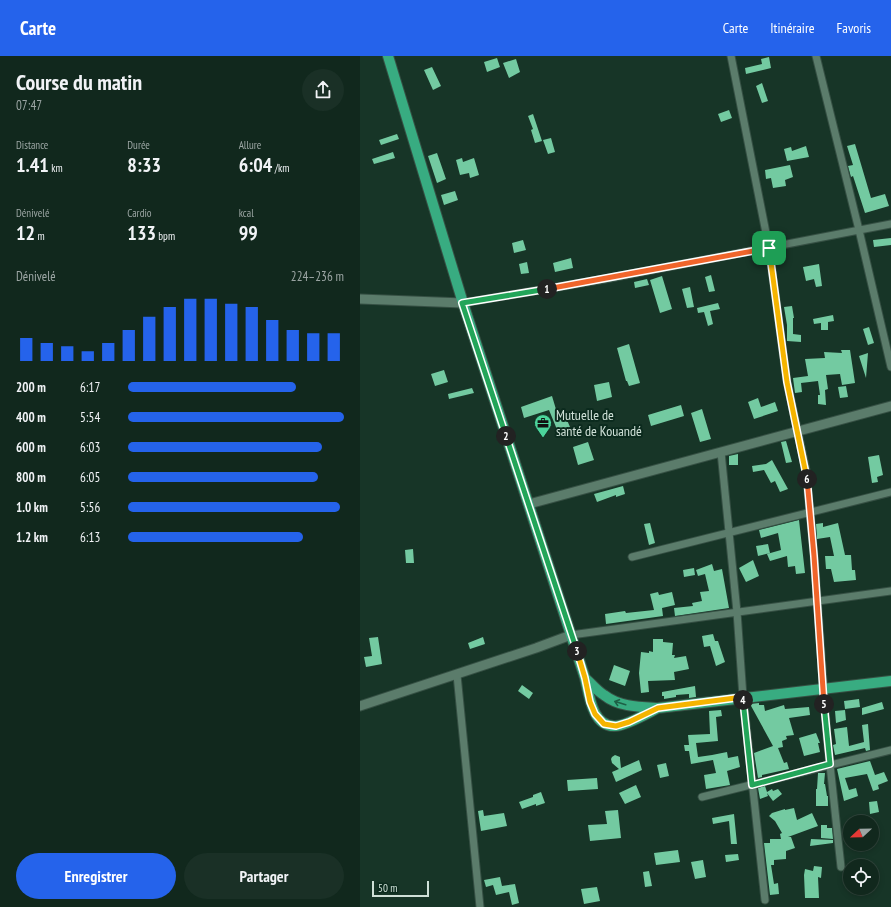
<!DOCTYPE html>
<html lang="fr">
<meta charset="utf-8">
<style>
body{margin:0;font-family:"PT Sans Narrow",sans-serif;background:#1a3026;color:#f1f3f6;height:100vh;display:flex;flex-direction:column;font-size:15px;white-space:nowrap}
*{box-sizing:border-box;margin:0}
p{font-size:13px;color:#9ca6a4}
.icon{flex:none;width:22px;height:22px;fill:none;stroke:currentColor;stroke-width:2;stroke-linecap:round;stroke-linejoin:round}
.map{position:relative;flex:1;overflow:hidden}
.drawer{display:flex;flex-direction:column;background:#11281d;width:360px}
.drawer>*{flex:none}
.needle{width:26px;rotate:248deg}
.tools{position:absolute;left:483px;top:759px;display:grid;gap:8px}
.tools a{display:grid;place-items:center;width:36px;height:36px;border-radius:50%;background:#11281d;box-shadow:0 2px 6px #0003,0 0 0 1px #30443b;font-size:20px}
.scale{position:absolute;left:12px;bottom:10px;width:57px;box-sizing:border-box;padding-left:4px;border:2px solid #cfe0d7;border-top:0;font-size:11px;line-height:14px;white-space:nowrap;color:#cfe0d7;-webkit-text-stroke:3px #0c2b1e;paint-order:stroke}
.pin{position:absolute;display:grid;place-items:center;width:34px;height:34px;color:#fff;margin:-17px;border-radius:8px;box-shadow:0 2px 6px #0006}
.km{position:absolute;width:20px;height:20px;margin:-10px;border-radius:50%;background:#222;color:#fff;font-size:11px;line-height:20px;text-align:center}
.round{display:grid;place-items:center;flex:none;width:42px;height:42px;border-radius:21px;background:#1a3026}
.head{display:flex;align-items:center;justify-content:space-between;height:68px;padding:0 16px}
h1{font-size:22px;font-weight:700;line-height:30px}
.figures{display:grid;grid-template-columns:repeat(3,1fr);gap:6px;height:68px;padding:4px 16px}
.figures div{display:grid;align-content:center}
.figures b{font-size:20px;font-weight:700}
.figures small{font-size:11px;font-weight:400}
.figures p{font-size:11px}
.chart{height:112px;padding:8px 16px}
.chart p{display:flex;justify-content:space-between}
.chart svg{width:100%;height:72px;margin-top:4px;stroke:#2563eb;stroke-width:6}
.primary-button{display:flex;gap:8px;margin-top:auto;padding:8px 16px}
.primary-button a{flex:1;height:46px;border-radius:24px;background:#2563eb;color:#fff;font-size:16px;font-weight:700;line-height:46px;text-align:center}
.primary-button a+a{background:#1a3026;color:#f1f3f6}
ul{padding:0 16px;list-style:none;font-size:13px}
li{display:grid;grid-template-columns:64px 48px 1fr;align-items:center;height:30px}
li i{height:10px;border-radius:5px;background:#2563eb}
header{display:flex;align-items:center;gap:24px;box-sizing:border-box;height:56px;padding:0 20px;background:#2563eb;color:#fff}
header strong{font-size:19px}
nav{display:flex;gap:22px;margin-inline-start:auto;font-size:14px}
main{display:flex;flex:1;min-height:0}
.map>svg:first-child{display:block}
.building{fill:#73caa1}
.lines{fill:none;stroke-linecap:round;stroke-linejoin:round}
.street-casing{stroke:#365044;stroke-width:9}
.secondary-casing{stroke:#365044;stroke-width:11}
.primary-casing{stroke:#365044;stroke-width:12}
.street{stroke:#5b7c6b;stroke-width:7}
.secondary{stroke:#5b7c6b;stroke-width:9}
.primary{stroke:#38ac81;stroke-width:10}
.oneway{stroke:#1e5f46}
.split-1-casing{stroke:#fff;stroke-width:8}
.split-2-casing{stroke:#fff;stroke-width:8}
.split-3-casing{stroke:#fff;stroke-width:8}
.split-4-casing{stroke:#fff;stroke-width:8}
.split-5-casing{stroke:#fff;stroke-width:8}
.split-6-casing{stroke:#fff;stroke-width:8}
.split-7-casing{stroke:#fff;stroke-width:8}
.split-1{stroke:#f0652b;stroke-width:5}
.split-2{stroke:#22a559;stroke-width:5}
.split-3{stroke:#22a559;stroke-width:5}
.split-4{stroke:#f5b400;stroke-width:5}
.split-5{stroke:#22a559;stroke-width:5}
.split-6{stroke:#f0652b;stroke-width:5}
.split-7{stroke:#f5b400;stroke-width:5}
.labels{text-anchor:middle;stroke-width:4;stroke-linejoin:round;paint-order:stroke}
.poi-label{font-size:14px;fill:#cfe0d7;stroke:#0c2b1e;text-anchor:start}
</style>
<header>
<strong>Carte</strong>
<nav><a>Carte</a><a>Itinéraire</a><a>Favoris</a></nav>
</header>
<main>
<section class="drawer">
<div class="head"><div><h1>Course du matin</h1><p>07:47</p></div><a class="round"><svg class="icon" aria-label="share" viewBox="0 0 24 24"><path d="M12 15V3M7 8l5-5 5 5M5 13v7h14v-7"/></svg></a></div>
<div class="figures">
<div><p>Distance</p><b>1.41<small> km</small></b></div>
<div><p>Durée</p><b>8:33</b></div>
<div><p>Allure</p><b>6:04<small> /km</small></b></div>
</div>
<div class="figures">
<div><p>Dénivelé</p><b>12<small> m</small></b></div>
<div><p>Cardio</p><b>133<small> bpm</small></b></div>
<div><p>kcal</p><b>99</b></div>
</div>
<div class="chart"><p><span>Dénivelé</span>224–236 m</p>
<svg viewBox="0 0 160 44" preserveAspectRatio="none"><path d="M5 44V30M15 44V33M25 44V35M35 44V38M45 44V33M55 44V25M65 44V17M75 44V11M85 44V6M95 44V6M105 44V9M115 44V11M125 44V19M135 44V25M145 44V27M155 44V27"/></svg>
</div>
<ul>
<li><b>200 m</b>6:17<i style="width:78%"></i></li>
<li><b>400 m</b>5:54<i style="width:100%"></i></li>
<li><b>600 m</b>6:03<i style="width:90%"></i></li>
<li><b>800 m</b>6:05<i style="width:88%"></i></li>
<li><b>1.0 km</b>5:56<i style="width:98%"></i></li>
<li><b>1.2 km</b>6:13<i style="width:81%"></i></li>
</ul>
<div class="primary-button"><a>Enregistrer</a><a>Partager</a></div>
</section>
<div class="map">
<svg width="531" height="851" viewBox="0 0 531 851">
<rect width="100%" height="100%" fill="#173527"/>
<path class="building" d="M409 1 411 12 386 18 385 12 402 8 401 3Z
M137 2 140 11 127 16 124 6Z
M156 3 160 16 149 22 143 7Z
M72 11 81 30 73 34 64 14Z
M402 27 408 45 402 47 396 30Z
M369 54 372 62 361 66 358 58Z
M173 58 182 85 175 87 171 74 173 73 168 60Z
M37 78 39 83 21 89 19 84Z
M191 82 195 96 188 98 183 84Z
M495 88 511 142 525 138 529 150 505 157 493 120 491 121 488 110 493 109 487 90Z
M446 90 449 101 427 105 424 93 431 91 432 95Z
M33 96 35 102 14 108 12 103Z
M77 97 86 123 77 127 68 100Z
M102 102 103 106 114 102 119 119 110 122 109 117 100 119 96 104Z
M430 109 433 121 425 124 426 130 413 132 411 122 406 123 405 114Z
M95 135 98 144 84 149 81 139Z
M531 182V189L514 191 513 184Z
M163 184 166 194 154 197 152 187Z
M211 202 213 212 195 216 193 207Z
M167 206 169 217 161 218 159 208Z
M459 208 462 230 456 231 454 223 446 225 443 211Z
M351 219 355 235 349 236 345 221Z
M302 220 312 253 300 257 290 224Z
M287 223 289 229 275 232 274 226Z
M330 231 334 251 327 252 322 233Z
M358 247 360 253 350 255 353 268 348 270 344 256 338 257 337 252Z
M432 250 434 262H433V278L441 279V286L427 285V269L424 251Z
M473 259 474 265 468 266V274H461V267L454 268 453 263Z
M509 271 514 287 508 289 503 273Z
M269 288 280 327 269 330 267 325H266L257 292Z
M481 294H490L495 327 482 329 480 318 466 319 468 333 465 334 466 349 458 348V339H460L458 325 441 327 442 336 435 337 433 322 448 320 445 303 465 302 464 296 482 297Z
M508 297 506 322 499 300Z
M84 314 88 326 75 330 71 318Z
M249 326 252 341 237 345 234 329Z
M486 330 488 341 480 342 478 331Z
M112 332 114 337 89 343 88 338Z
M192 340 198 360 204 357 210 371 198 376 189 354 164 362 161 351Z
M398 342 401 351 415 346 418 355 394 363 388 346Z
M321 349 324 360 291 370 288 359Z
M342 353 351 383 340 386 331 357Z
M426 385 432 406 426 407 421 386Z
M228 386 234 404 218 409 213 391Z
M378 398V409H369V400Z
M519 399 523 419 517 421 518 426 512 427 508 401Z
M412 404 428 433 420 436 415 425 411 427 404 414 393 416 392 410 406 408Z
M263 430 265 438 256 441V439L237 446 234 438Z
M439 464 445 517 436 518 435 510 428 511 427 500 410 505 407 498 421 494 418 477 401 482 399 474Z
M290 467 295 487 289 489 284 468Z
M463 467V471L478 467 485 499H491L492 514H495L496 524 474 526 471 513H466L465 500H474L470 481 457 483 456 468Z
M408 488 410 497 398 500 396 490Z
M53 493 54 507H46L45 494Z
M393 504 399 520 386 526 379 512Z
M352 508 354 515 362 513 369 552 315 560 314 552 333 550 332 547 342 545 340 536 349 535 345 518 338 520 336 514Z
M334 512 335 519 324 521 323 514Z
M298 536 299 539 312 536 315 549 302 552 303 560 246 568 245 558 265 555 266 557 294 554 290 538Z
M353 578 355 585H358L365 606 356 610 350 590 344 591 342 580Z
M18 581 22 608 6 611 4 601 12 600 9 582Z
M123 581 125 588 110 593 108 587Z
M293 583H303V586L313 587 312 599H315L314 602 326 600 329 613 314 616 315 624 288 625 289 636 281 637 279 617 281 596 289 597V595L293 596Z
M254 609 270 615 265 630 249 624Z
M162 629 173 637 169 643 158 635Z
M335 630 336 641 329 642V638L316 639V641L304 643V640H302V636Z
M499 643 500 651 485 653 484 645Z
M522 646 524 653 502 659V652Z
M399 647V649H404L405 655 424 649 425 653 449 651 450 659 429 662 434 679 426 680 427 683 422 685 423 691 418 692 424 707 427 706 429 713 402 719V721L398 722 394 697 413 690 390 648Z
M361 654 362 660 356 661 358 685 336 687 338 701 352 699 367 696 368 702 378 700 380 711 367 715 370 729 346 733 344 719 356 717 353 704 331 708 329 695H325L324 689H329L328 679 350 678 349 655Z
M485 654 486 664 476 667 475 655Z
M508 668 510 694 506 695 505 692 475 699 473 689 476 688 474 673 487 671 489 690 504 686 502 669Z
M456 677 460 687H458L460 696 444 700 439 682Z
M255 699 260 701V703L261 712 279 704 282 714 256 726 252 716 259 713 252 707 251 703 252 701Z
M510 705 515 719 524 716 528 725 518 729 519 733 513 735 507 718 485 722 489 734 496 732 498 740 484 745 477 713Z
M306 707 309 720 300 722 297 709Z
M458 717H465L464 728H465L467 740H468V750H456V733H457Z
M237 722 238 733 208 735 207 724Z
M276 729 281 741 265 748 259 737Z
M405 730 407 736 412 733 413 735 418 733 422 738 413 745 407 737 408 740 400 743 398 732Z
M181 736 185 747 176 750V748L162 753 159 746 173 741V739Z
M517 745 519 756 510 758 509 746Z
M434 752 437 764 452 757 458 770 428 781H431L435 792 426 795V803L414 804V809H411L414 828 418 827 419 838 410 839 404 787H410V783H421L420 778 422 777 415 765 409 760 412 757 425 753V754Z
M123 754 124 760 144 757 147 770 121 775 118 755Z
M258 754 261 782 230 785 228 769 247 768 245 755Z
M374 758 377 788H371L369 765 353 768 352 762Z
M461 769H467V772H472L473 783 461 782Z
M451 783 473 784V787L450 790Z
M318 794 320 806 296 809 294 797Z
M378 798 379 804 366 806 365 799Z
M343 804 346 821 335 823 331 806Z
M454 810 462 811 461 822 458 821 459 842H445L444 819 445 813 453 815Z
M289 815 292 830 285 831 283 816Z
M140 821 142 830 155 828 159 847 152 849 149 836 136 839 133 829 126 831 124 824Z
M237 831 240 845 224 848 221 833Z"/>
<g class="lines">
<g class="street-casing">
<path id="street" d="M371 0 409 192 427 326 446 414 454 499 467 681 481 811
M456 0 499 174 531 311
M103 247 245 223 531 168
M361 396 377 556 383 641 405 844
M272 501 531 436
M211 579 531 535
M97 619 120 851
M342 741 531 694"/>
</g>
<g class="secondary-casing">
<path id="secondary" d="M0 243 103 247
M169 448 531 350
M0 650 176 592 211 579"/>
</g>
<g class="primary-casing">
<path id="primary" d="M28 0 103 247 225 622C229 638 232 671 255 670 266 670 288 657 298 652
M225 622C231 627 237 635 244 639 259 651 280 651 298 652L531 625"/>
</g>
<use href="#street" class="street"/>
<use href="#secondary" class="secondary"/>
<use href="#primary" class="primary"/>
</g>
<defs><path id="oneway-shaft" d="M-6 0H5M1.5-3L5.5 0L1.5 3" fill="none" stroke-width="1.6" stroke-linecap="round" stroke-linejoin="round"/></defs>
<use class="oneway" href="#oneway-shaft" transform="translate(260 647) rotate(-163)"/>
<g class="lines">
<g class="split-1-casing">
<path id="split-1" d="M187 233 409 192"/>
</g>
<g class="split-2-casing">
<path id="split-2" d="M146 380 102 247 187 233"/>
</g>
<g class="split-3-casing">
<path id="split-3" d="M146 380 217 595"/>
</g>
<g class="split-4-casing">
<path id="split-4" d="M217 595 225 622 230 646 235 658 244 668 256 670 269 666 298 652 383 641V644"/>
</g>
<g class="split-5-casing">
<path id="split-5" d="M383 644 392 729 470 708 464 648"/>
</g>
<g class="split-6-casing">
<path id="split-6" d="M447 423 454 500 464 648"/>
</g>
<g class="split-7-casing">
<path id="split-7" d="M409 192 427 326 447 423"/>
</g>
<use href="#split-1" class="split-1"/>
<use href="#split-2" class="split-2"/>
<use href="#split-3" class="split-3"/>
<use href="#split-4" class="split-4"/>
<use href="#split-5" class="split-5"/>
<use href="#split-6" class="split-6"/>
<use href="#split-7" class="split-7"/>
</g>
<defs>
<g id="office-pin" transform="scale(0.9)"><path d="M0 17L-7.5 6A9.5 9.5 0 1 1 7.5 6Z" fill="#4cd49b" stroke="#0c2b1e"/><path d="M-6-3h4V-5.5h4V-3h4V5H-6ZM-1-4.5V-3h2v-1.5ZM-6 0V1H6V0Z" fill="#111"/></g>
</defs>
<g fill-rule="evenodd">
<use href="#office-pin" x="183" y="367"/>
</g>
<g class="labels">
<g class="poi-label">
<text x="196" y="364">Mutuelle de<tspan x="196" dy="16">santé de Kouandé</tspan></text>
</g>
</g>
</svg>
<div class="tools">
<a><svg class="needle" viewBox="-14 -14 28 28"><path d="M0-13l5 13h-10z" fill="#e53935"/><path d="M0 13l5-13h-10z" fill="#9ca6a4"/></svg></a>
<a><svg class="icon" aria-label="locate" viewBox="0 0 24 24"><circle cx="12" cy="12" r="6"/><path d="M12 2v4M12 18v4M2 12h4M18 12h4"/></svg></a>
</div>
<div class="scale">50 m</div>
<div class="pin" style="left:409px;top:192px;background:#1e9e55"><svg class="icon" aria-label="arrive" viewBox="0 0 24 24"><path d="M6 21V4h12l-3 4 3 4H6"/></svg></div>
<b class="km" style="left:187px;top:233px">1</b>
<b class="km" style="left:146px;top:380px">2</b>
<b class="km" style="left:217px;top:595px">3</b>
<b class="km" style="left:383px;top:644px">4</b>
<b class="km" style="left:464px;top:648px">5</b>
<b class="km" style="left:447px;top:423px">6</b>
</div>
</main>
